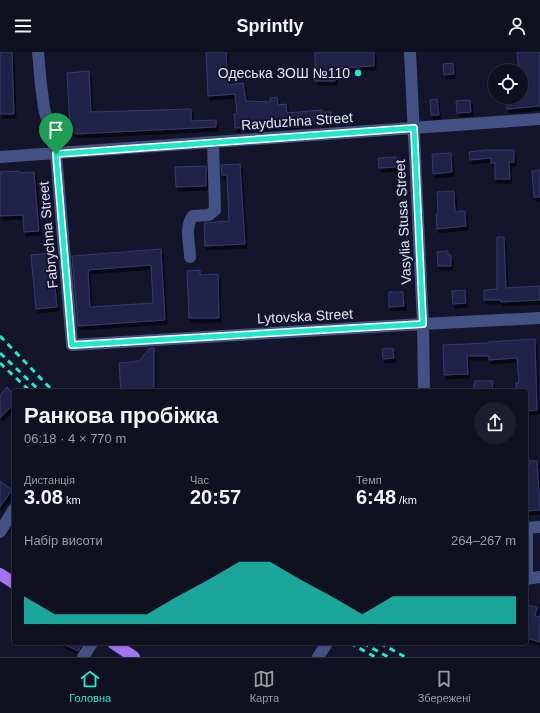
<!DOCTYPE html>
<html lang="uk">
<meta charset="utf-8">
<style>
body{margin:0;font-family:Arial,sans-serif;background:#1d1e2d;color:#f1f3f6;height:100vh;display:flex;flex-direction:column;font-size:15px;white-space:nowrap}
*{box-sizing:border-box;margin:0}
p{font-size:13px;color:#9b9da5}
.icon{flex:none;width:22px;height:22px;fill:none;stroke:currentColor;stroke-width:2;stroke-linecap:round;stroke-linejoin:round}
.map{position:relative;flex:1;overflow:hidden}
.details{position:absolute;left:12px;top:337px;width:516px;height:256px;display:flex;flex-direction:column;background:#0f1020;border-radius:4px;box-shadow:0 1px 3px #0004,0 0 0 1px #2f303e}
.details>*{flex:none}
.fabs{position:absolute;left:488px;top:12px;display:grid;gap:8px}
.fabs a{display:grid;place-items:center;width:40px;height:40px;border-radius:50%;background:#0f1020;box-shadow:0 1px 3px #0004,0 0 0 1px #2f303e;font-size:20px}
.pin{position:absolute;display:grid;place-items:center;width:34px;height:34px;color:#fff;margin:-41px -17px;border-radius:50% 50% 50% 0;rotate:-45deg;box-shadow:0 0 4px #0007}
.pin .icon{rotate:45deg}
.round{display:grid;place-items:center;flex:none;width:42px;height:42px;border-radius:21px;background:#1d1e2d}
.overview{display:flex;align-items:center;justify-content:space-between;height:68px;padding:0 12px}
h1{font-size:22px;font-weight:700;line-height:30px}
.metrics{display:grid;grid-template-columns:repeat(3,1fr);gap:6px;height:68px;padding:4px 12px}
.metrics div{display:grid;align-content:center}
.metrics b{font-size:20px;font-weight:700}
.metrics small{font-size:11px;font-weight:400}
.metrics p{font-size:11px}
.chart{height:112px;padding:8px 12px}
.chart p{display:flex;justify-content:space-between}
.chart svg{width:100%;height:72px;margin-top:4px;fill:#20e8cd;opacity:.7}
header{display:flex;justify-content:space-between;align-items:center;height:52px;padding:0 12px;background:#0f1020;font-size:18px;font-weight:700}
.menu{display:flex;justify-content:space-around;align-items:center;height:56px;border-top:1px solid #2f303e;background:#0f1020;font-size:11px;color:#9b9da5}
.menu a{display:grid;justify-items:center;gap:2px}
.menu .selected{color:#20e8cd}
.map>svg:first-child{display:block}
.building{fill:#222349;stroke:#363972;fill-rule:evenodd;filter:url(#shadow)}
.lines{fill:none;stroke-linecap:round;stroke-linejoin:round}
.minor{stroke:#445184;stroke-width:12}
.major{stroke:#a372f1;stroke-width:12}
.rail{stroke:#20e8cd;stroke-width:3;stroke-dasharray:6 5;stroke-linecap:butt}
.route-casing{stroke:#fff;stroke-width:8}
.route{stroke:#20e8cd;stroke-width:5}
.poi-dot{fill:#20e8cd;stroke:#14152a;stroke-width:1.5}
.labels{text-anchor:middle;stroke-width:4;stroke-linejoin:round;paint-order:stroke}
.poi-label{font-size:14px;fill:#e0e3fc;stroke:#14152a;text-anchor:end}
.street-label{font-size:14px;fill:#e0e3fc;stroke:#14152a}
</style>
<header><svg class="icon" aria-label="menu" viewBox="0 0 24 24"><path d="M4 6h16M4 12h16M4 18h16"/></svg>Sprintly<svg class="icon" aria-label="person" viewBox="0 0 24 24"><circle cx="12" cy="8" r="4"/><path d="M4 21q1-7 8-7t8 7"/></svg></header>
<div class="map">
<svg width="540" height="605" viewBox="0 0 540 605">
<defs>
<filter id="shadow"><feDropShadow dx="2" dy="4" stdDeviation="0" flood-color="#0009"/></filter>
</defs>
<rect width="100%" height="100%" fill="#14152a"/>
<path class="building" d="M0 0H12L14 62H0Z
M206 0H226L228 33 243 31 246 49 270 50V46L277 45 278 53 286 52 287 61 322 58V60H331V70L235 76 234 62H237L235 42 208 44Z
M315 0H374V14L335 16V29H315Z
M517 0H540V54L507 57 506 45H521V19H519Z
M453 11 454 22 444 23 443 12Z
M89 19 91 60 191 57V69L216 68V75L76 82 72 79 70 74 67 21Z
M437 47 439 63H431L430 48Z
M470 48 471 60 457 61 456 49Z
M486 98H514V110H509L510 127H495V111H491V106L470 108 469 100Z
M451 101 452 120 433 122 432 102Z
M396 105 397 115 379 116 378 106Z
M240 112 245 192 205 194 204 171 229 169 227 123H222L221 113Z
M206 114V134L176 135 175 115Z
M540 118V145H534L532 119Z
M19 119 20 121 34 120 39 179 24 180 23 163 0 164V120Z
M454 139 455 160 465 159 466 174 437 177 436 162H438L437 140Z
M497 185H504L506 236 540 234V248L501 250V248H484V238L497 237Z
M161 197 165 268 78 274 72 204ZM151 213 153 251 90 255 88 218Z
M448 199V203H451V214H438L437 200Z
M52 201 57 255 36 257 31 203Z
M200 218V223L218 222 219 266H189L187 219Z
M465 238 466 251 453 252 452 239Z
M389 240H403L404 254 389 255Z
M535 287 537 358 526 359V339H517L516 331H519L517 306 489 308V304H467L468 322 444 323 443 293 488 291V290Z
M150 296H154V339H121L119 311 139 309Z
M393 296 394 306 383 307 382 297Z
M475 329H493L492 339H473Z
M7 335 14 342V352L0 366V343Z
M529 409H537L540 458 526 459V415H529Z
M0 429 12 438 0 455Z
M526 553 537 555 535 564 540 565V590L526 586Z
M61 591H83L78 599Z"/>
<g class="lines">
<path class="minor" d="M38 0 41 33 44 56 56 102 72 293 423 272 540 266
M410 0 423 272 424 339
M0 105 540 67
M190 205C190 193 184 174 193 164L209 163 215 158 213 90
M526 476 540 475
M527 476V527
M0 480 14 457
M526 527 540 525
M83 605 92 591
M318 605 327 591"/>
<path class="major" d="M0 522 14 531
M113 591 134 605"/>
<path class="rail" d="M0 284 53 339
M0 301 40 339
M0 311 30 339
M350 591 375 605
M363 591 388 605
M380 591 405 605"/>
</g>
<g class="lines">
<g class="route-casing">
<path id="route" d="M414 76 423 272 72 293 56 102Z"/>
</g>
<use href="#route" class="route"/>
</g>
<circle class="poi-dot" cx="358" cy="21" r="4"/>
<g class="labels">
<g class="poi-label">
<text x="350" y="26">Одеська ЗОШ №110</text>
</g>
<g class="street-label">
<text transform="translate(297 69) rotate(-4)" y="5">Rayduzhna Street</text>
<text transform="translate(403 170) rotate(-93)" y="5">Vasylia Stusa Street</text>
<text transform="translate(48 183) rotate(-95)" y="5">Fabrychna Street</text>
<text transform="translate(305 264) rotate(-3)" y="5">Lytovska Street</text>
</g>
</g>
</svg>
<div class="fabs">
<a><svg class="icon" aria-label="locate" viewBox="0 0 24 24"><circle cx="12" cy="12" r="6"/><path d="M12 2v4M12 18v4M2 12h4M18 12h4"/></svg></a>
</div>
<div class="pin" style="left:56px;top:102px;background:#1e9e55"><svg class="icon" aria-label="arrive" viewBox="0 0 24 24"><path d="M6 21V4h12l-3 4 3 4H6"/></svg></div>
<section class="details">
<div class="overview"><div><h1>Ранкова пробіжка</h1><p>06:18 · 4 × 770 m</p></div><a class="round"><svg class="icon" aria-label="share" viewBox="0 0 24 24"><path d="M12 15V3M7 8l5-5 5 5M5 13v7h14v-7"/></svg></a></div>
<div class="metrics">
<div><p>Дистанція</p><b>3.08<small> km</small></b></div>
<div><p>Час</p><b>20:57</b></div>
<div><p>Темп</p><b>6:48<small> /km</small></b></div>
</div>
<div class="chart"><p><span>Набір висоти</span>264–267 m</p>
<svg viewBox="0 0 160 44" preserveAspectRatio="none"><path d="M0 44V27L10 38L20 38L30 38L40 38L50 27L60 17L70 6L80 6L90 17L100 27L110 38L120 27L130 27L140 27L150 27L160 27V44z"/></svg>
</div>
</section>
</div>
<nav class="menu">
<a class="selected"><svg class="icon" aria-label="home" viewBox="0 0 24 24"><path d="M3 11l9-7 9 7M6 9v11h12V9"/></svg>Головна</a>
<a><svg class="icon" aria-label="map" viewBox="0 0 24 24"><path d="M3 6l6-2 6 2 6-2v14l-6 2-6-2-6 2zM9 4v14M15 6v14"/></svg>Карта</a>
<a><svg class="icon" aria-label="saved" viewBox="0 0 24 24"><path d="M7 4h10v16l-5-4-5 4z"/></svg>Збережені</a>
</nav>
